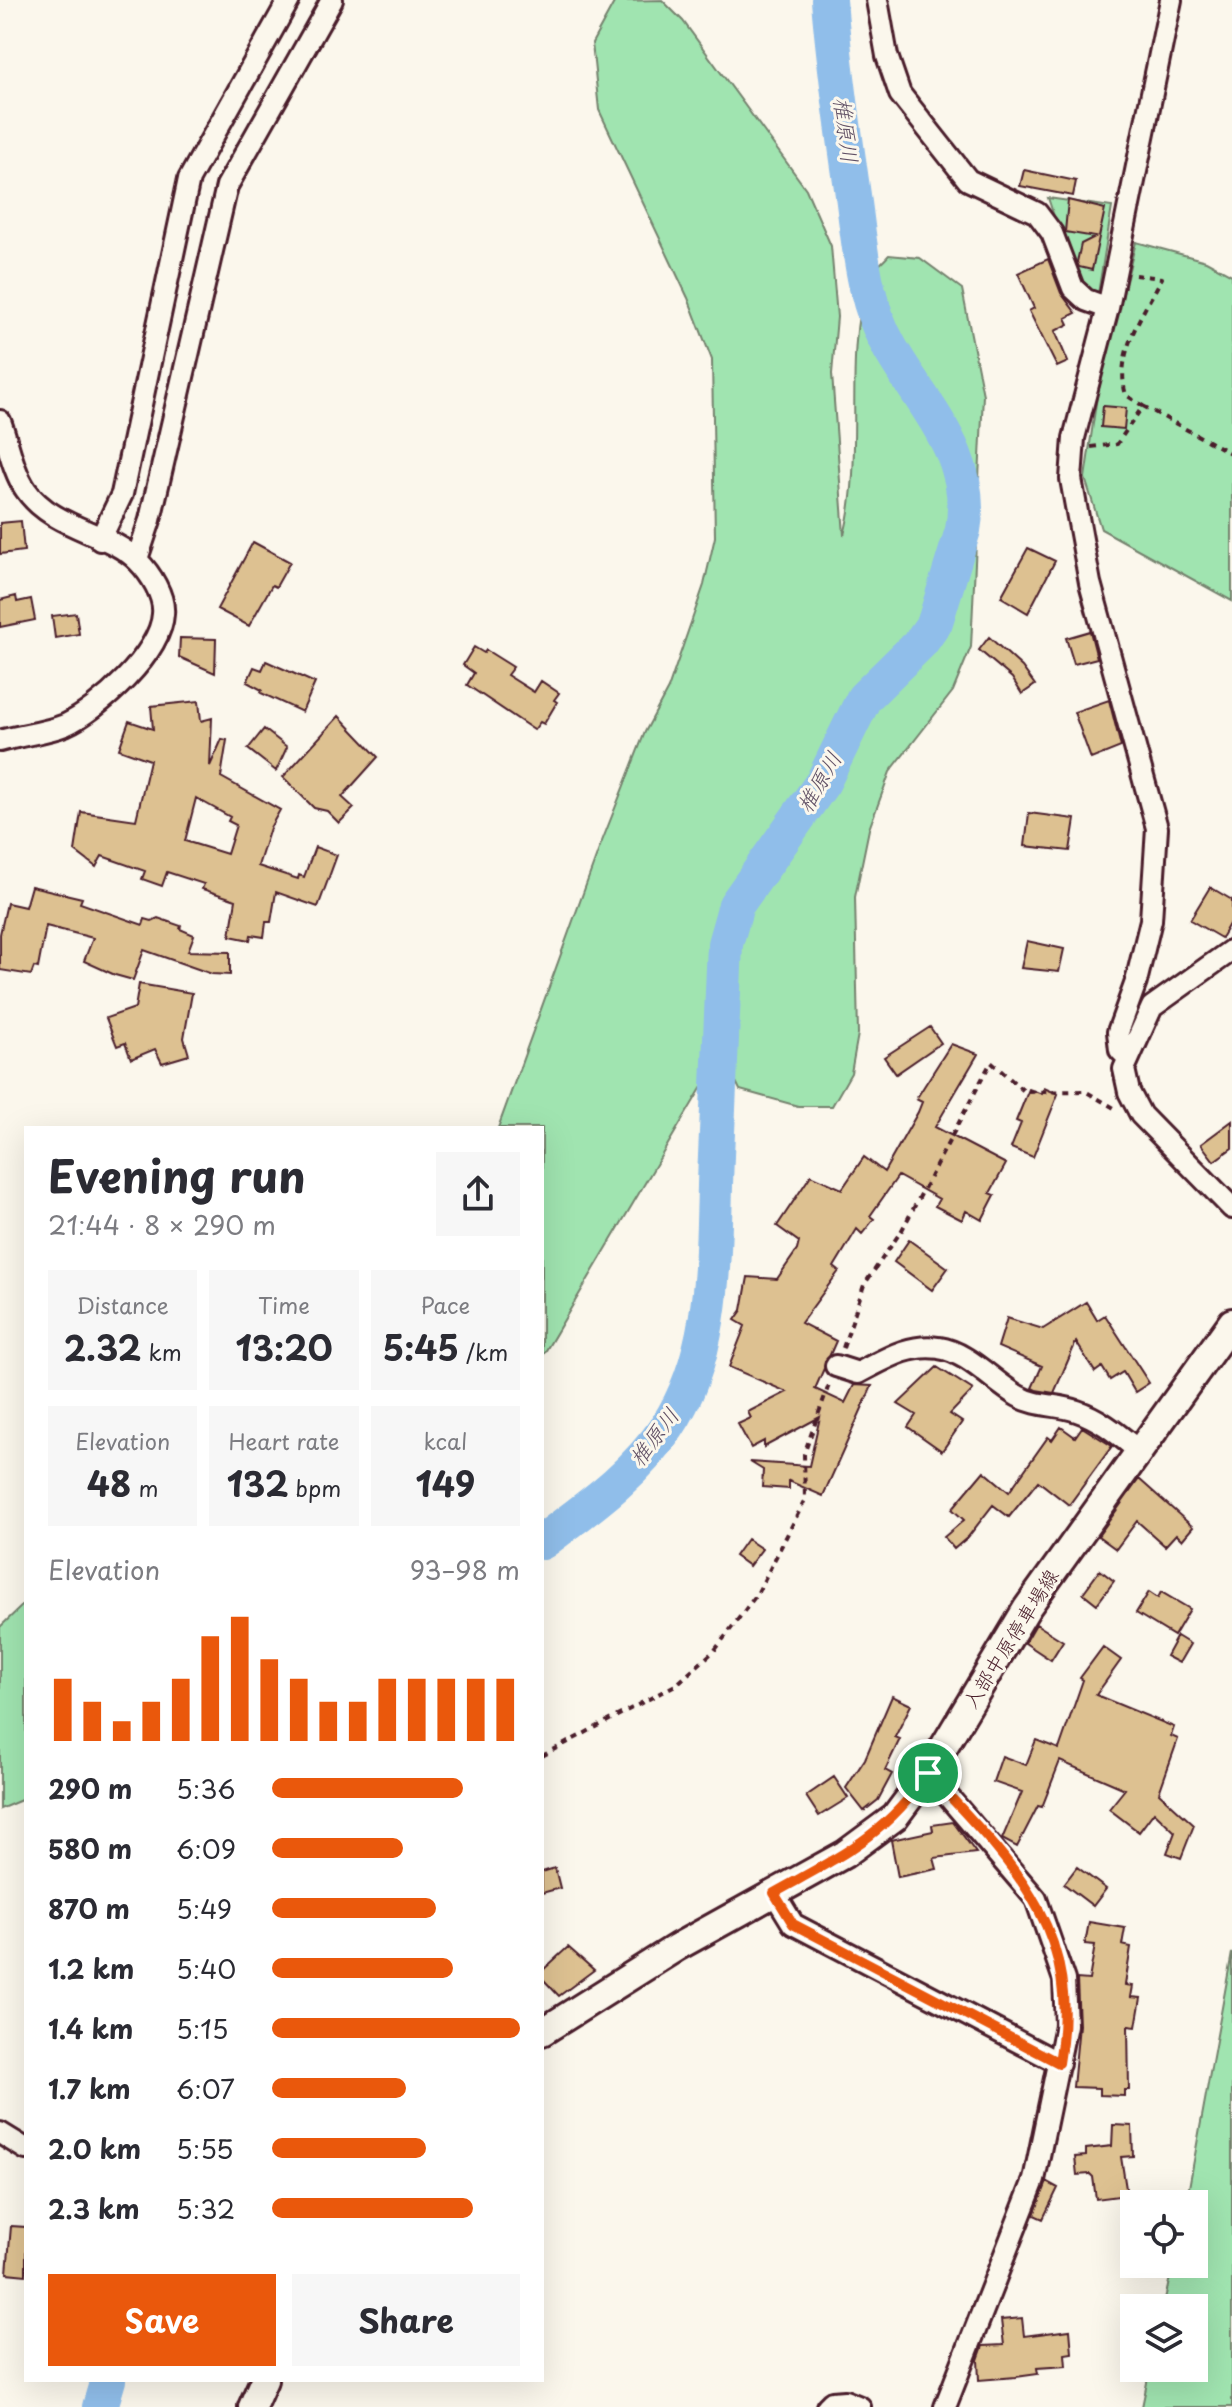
<!DOCTYPE html>
<meta charset="utf-8">
<style>
body{margin:0;font-family:"Playpen Sans","Klee One",sans-serif;background:#f7f7f7;color:#2b2b33;height:100vh;display:flex;flex-direction:column;font-size:30px;white-space:nowrap}
*{box-sizing:border-box;margin:0}
p{font-size:26px;color:#7c7c81}
.icon{flex:none;width:44px;height:44px;fill:none;stroke:currentColor;stroke-width:2;stroke-linecap:round;stroke-linejoin:round}
.map{position:relative;flex:1;overflow:hidden}
.drawer{position:absolute;left:24px;top:1126px;width:520px;height:1256px;display:flex;flex-direction:column;background:#fff;border-radius:0px;box-shadow:0 8px 32px #0002}
.drawer>*{flex:none}
.fabs{position:absolute;left:1120px;top:2190px;display:grid;gap:16px}
.fabs a{display:grid;place-items:center;width:88px;height:88px;border-radius:0px;background:#fff;box-shadow:0 8px 32px #0002;font-size:40px}
.pin{position:absolute;display:grid;place-items:center;width:68px;height:68px;color:#fff;margin:-34px;border:4px solid #fff;border-radius:50%;box-shadow:0 2px 8px #0007}
.round{display:grid;place-items:center;flex:none;width:84px;height:84px;border-radius:0px;background:#f7f7f7}
.head{display:flex;align-items:center;justify-content:space-between;height:136px;padding:0 24px}
h1{font-size:44px;font-weight:700;line-height:60px}
.stats{display:grid;grid-template-columns:repeat(3,1fr);gap:12px;height:136px;padding:8px 24px}
.stats div{display:grid;align-content:center;border-radius:0px;background:#f7f7f7;text-align:center}
.stats b{font-size:34px;font-weight:700}
.stats small{font-size:22px;font-weight:400}
.stats p{font-size:22px}
.chart{height:224px;padding:16px 24px}
.chart p{display:flex;justify-content:space-between}
.chart svg{width:100%;height:144px;margin-top:8px;stroke:#ea580c;stroke-width:6}
.primary-button{display:flex;gap:16px;margin-top:auto;padding:16px 24px}
.primary-button a{flex:1;height:92px;border-radius:0px;background:#ea580c;color:#fff;font-size:32px;font-weight:700;line-height:92px;text-align:center}
.primary-button a+a{background:#f7f7f7;color:#2b2b33}
ul{padding:0 24px;list-style:none;font-size:26px}
li{display:grid;grid-template-columns:128px 96px 1fr;align-items:center;height:60px}
li i{height:20px;border-radius:10px;background:#ea580c}
.map>svg:first-child{display:block}
.green{fill:#a0e4b0;stroke:#75826e;stroke-width:2}
.lines{fill:none;stroke-linecap:round;stroke-linejoin:round}
.river{stroke:#90beea;stroke-width:36}
.building{fill:#ddc191;stroke:#4a1f2b;stroke-width:2;fill-rule:evenodd}
.minor-casing{stroke:#4a1f2b;stroke-width:26}
.major-casing{stroke:#4a1f2b;stroke-width:32}
.path{stroke:#4a1f2b;stroke-width:4;stroke-dasharray:6 6;stroke-linecap:butt}
.minor{stroke:#fbf7ec;stroke-width:20}
.major{stroke:#fbf7ec;stroke-width:26}
.route-casing{stroke:#fff;stroke-width:16}
.route{stroke:#ea580c;stroke-width:10}
.labels{text-anchor:middle;stroke-width:6;stroke-linejoin:round;paint-order:stroke}
.street-label{font-size:20px;fill:#4a1f2b;stroke:#fbf7ec}
.water-label{font-size:22px;font-style:italic;fill:#5f4f64;stroke:#fbf7ec}
</style>
<div class="map">
<svg width="1232" height="2407" viewBox="0 0 1232 2407">
<rect width="100%" height="100%" fill="#fbf7ec"/>
<filter id="ink" filterUnits="userSpaceOnUse"><feTurbulence type="fractalNoise" baseFrequency=".0125" numOctaves="2"/><feDisplacementMap in="SourceGraphic" scale="16" xChannelSelector="R" yChannelSelector="G"/><feConvolveMatrix kernelMatrix="1 2 1 2 8 2 1 2 1" color-interpolation-filters="sRGB"/></filter>
<g filter="url(#ink)">
<path class="green" d="M662 0 683 21 806 189 831 246 837 317 832 374 844 535C865 457 843 358 866 283 869 273 882 263 889 255L920 258 962 289 983 395 971 647 953 691 890 772 869 829 855 897 858 1034 851 1073 832 1106H798L740 1090 722 1053 542 1357V1128H498L599 849 645 732 668 689 704 585 715 537 712 360 688 298 599 110 592 43 615 1Z
M1048 198 1112 207 1098 294C1072 287 1057 223 1048 198Z
M1136 242 1206 261 1232 275V601L1101 529 1085 478 1097 396Z
M26 1602V1798L0 1809V1627Z
M1232 1953V2407H1142L1150 2368H1194V2308H1163L1173 2264H1194V2204H1186Z"/>
<g class="lines">
<path class="river" d="M542 1542C587 1508 635 1475 667 1427 719 1350 712 1246 716 1156 719 1085 722 1014 725 944L736 905 823 782 864 698 921 642 935 622 963 530C976 457 923 406 890 348 862 299 860 243 852 188 843 126 834 63 829 0
M100 2407 108 2380"/>
</g>
<path class="building" d="M1024 170 1076 181 1073 196 1020 186Z
M1068 200 1105 209 1092 270 1079 267 1077 262 1081 244 1095 237 1065 232Z
M1048 259 1061 293 1076 313 1066 318 1069 324 1055 331 1068 362 1057 367 1029 311 1034 308 1018 273Z
M1103 406 1126 408 1124 429 1101 427Z
M21 521 24 551 0 554V523Z
M253 542 290 562 276 587 272 585 249 626 217 609Z
M1028 548 1055 561 1028 613 1001 597Z
M16 596 17 602 31 599 35 620 0 627V600Z
M76 613 79 634 55 638 52 616Z
M1090 631 1097 658 1074 664 1066 638Z
M989 637 1022 667 1035 685 1022 694 1012 678 979 650Z
M180 638 216 639 215 673 179 657Z
M474 647 484 653 486 650 513 667 507 675 534 692 541 681 559 693 554 700 557 702 544 724 540 722 534 730 467 685 474 673 463 665Z
M266 661 315 683 302 712 261 693 262 690 247 682 254 667 262 670Z
M1109 700 1121 747 1091 759 1074 712Z
M199 701 201 721 212 718 210 766 222 739 227 740 221 777 280 810 270 828 258 866 298 879 299 875 304 877 315 847 337 855 318 907 276 892 271 922H266L264 937 251 935 250 940 230 936 236 900 202 889 204 884 167 872 162 886 142 879 145 871 102 856 96 867 75 851 81 812 136 820 150 760 119 749 129 721 153 729 151 706ZM196 798 230 817 228 821 236 825 227 854 185 841Z
M339 716 378 757 342 797 354 808 339 823 327 811 314 808 283 777Z
M264 729 287 747 276 771 248 749Z
M1029 813 1075 819 1070 851 1025 846Z
M31 886 82 898 80 903 143 925 145 919 152 921 158 918 181 926 180 929 194 935 188 951 230 952V975L212 974 144 950 133 980 115 975 84 961 93 938 46 926 38 968 34 967 31 975 0 970V934L7 903 25 907Z
M1210 887 1232 900V919L1221 938 1190 920Z
M1027 941 1064 949 1059 972 1021 968Z
M139 984 192 993 184 1038 189 1055 162 1063 155 1049 131 1059 125 1043 117 1046 106 1018 135 1008Z
M930 1027 941 1043 896 1074 884 1057Z
M951 1044 978 1054 935 1127 1006 1164 990 1193 995 1195 982 1220 966 1211 962 1220 935 1206 939 1199 898 1176 870 1216 874 1219 862 1234 857 1229 834 1267 839 1271 801 1323 836 1341 815 1389 845 1403 854 1385 872 1386 823 1496 789 1481V1489L762 1487 763 1470 750 1462 809 1466 820 1417 764 1447V1441L751 1448 738 1424 751 1418 748 1412 787 1392 729 1367 745 1326 735 1320 742 1310 748 1277 777 1279 797 1250 799 1242 777 1226 811 1175 842 1189 864 1157 884 1172 918 1112 922 1102 916 1099Z
M1044 1088 1058 1094 1033 1157 1011 1148 1021 1123 1016 1121 1029 1089 1042 1094Z
M1232 1121V1148L1214 1161 1201 1144Z
M909 1240 948 1268 932 1290 894 1262Z
M1086 1302 1097 1320 1105 1315 1149 1383 1135 1392 1123 1372 1110 1380 1102 1367 1095 1372 1076 1342 1054 1393 1036 1390 1032 1388 1042 1366 998 1347 1007 1318 1043 1329Z
M937 1367 973 1390 950 1414 962 1422 942 1451 908 1427 916 1415 898 1404Z
M1061 1427 1075 1437 1082 1427 1112 1446 1069 1505 1038 1481 1009 1517 993 1505 968 1537 954 1549 944 1537 964 1520 952 1509 984 1471 1009 1492 1048 1437 1052 1440Z
M1139 1479 1193 1527 1182 1540 1176 1534 1165 1546 1137 1521 1116 1549 1098 1536Z
M747 1539 762 1549 749 1566 735 1556Z
M1100 1570 1114 1581 1097 1604 1083 1593Z
M1149 1592 1158 1598 1161 1592 1190 1609 1174 1636 1136 1613Z
M1036 1624 1063 1641 1051 1660 1025 1643Z
M1177 1636 1190 1644 1179 1663 1166 1656Z
M1103 1647 1121 1660 1096 1695 1174 1727 1171 1736 1178 1739 1159 1793 1194 1825 1181 1858 1167 1853 1175 1832 1154 1812 1139 1832 1109 1809 1125 1789 1060 1761 1042 1807 1038 1806 1017 1847 1002 1839 1022 1792 993 1782 1002 1756 1026 1765 1036 1740 1059 1749 1083 1680 1080 1678Z
M892 1696 911 1705 895 1737 900 1739 885 1770 892 1774 878 1800 864 1811 846 1788 865 1759Z
M834 1777 848 1798 819 1816 806 1796Z
M953 1822 976 1853 934 1858 937 1869 898 1877 891 1840 933 1831 932 1825Z
M1077 1867 1106 1889 1093 1906 1064 1884Z
M555 1868 560 1888 542 1893V1872Z
M1089 1922 1125 1928 1122 1945 1131 1947 1125 1985 1133 1986 1131 1997 1141 1998 1136 2027 1128 2026 1129 2090H1124V2096L1099 2095V2088L1073 2087 1079 2025 1077 1979 1089 1980 1095 1945 1085 1944Z
M568 1947 594 1970 559 1996 542 1978V1971Z
M1113 2125 1132 2126 1133 2156 1121 2157 1127 2195 1096 2199 1093 2177 1090 2174 1077 2175 1075 2157 1086 2156V2149L1112 2146Z
M1047 2182 1058 2188 1043 2219 1034 2215Z
M11 2226 26 2227V2275L7 2273Z
M1022 2318 1024 2336 1070 2330 1072 2353 1065 2354 1066 2366 1037 2368 1038 2374 1016 2377 979 2380 978 2360 983 2346 1004 2345 1001 2320Z"/>
<g class="lines">
<g class="minor-casing">
<path id="minor" d="M877 0 887 56 900 94 968 180 1037 213 1052 233 1073 288 1086 300 1108 308
M0 421C8 442 13 472 26 490 53 529 110 532 138 561 150 573 165 596 163 614 161 653 98 710 65 725 45 733 21 735 0 741
M100 540 122 494 189 179 289 0
M137 559 150 520 227 186 332 0
M1232 950 1152 1007 1124 1069 1129 1092 1141 1115 1232 1208
M1128 1058 1120 1050 1118 1032 1136 982 1151 920 1157 828 1090 583 1071 479 1074 438 1108 308 1171 0
M836 1366 858 1373C884 1360 909 1343 939 1348 968 1352 993 1382 1018 1396 1037 1407 1057 1404 1077 1411 1101 1419 1119 1435 1139 1451
M928 1773 1036 1899 1064 1980 1066 2025 1034 2180 945 2407
M774 1893 793 1924 1059 2063
M0 2133 26 2149
M827 2407 832 2402 845 2401 860 2407"/>
</g>
<g class="major-casing">
<path id="major" d="M542 2032 677 1947 845 1854 895 1817 928 1773 1027 1608 1232 1322
M252 2407 264 2380"/>
</g>
<path class="path" d="M1135 275 1162 278C1143 313 1114 355 1126 395L1143 406
M1091 447 1117 444 1143 406 1232 454
M843 1348 864 1285 902 1230 991 1062 1025 1092 1085 1091 1114 1108
M542 1756 677 1684 715 1650 757 1594 805 1500 804 1454 830 1382"/>
<use href="#minor" class="minor"/>
<use href="#major" class="major"/>
</g>
</g>
<g class="lines" filter="url(#ink)">
<g class="route-casing">
<path id="route" d="M928 1773C1013 1864 1083 1929 1059 2063L793 1924 774 1893C838 1857 885 1837 928 1773Z"/>
</g>
<use href="#route" class="route"/>
</g>
<g class="labels">
<g class="street-label">
<text transform="translate(1011 1639) rotate(-58)" y="7">入部中原停車場線</text>
</g>
<g class="water-label">
<text transform="translate(846 130) rotate(83)" y="8">椎原川</text>
<text transform="translate(819 782) rotate(-60)" y="8">椎原川</text>
<text transform="translate(654 1437) rotate(-53)" y="8">椎原川</text>
</g>
</g>
</svg>
<div class="fabs">
<a><svg class="icon" aria-label="locate" viewBox="0 0 24 24"><circle cx="12" cy="12" r="6"/><path d="M12 2v4M12 18v4M2 12h4M18 12h4"/></svg></a>
<a><svg class="icon" aria-label="layers" viewBox="0 0 24 24"><path d="M12 4l9 5-9 5-9-5zM3 14l9 5 9-5"/></svg></a>
</div>
<div class="pin" style="left:928px;top:1773px;background:#1e9e55"><svg class="icon" aria-label="arrive" viewBox="0 0 24 24"><path d="M6 21V4h12l-3 4 3 4H6"/></svg></div>
<section class="drawer">
<div class="head"><div><h1>Evening run</h1><p>21:44 · 8 × 290 m</p></div><a class="round"><svg class="icon" aria-label="share" viewBox="0 0 24 24"><path d="M12 15V3M7 8l5-5 5 5M5 13v7h14v-7"/></svg></a></div>
<div class="stats">
<div><p>Distance</p><b>2.32<small> km</small></b></div>
<div><p>Time</p><b>13:20</b></div>
<div><p>Pace</p><b>5:45<small> /km</small></b></div>
</div>
<div class="stats">
<div><p>Elevation</p><b>48<small> m</small></b></div>
<div><p>Heart rate</p><b>132<small> bpm</small></b></div>
<div><p>kcal</p><b>149</b></div>
</div>
<div class="chart"><p><span>Elevation</span>93–98 m</p>
<svg viewBox="0 0 160 44" preserveAspectRatio="none"><path d="M5 44V25M15 44V32M25 44V38M35 44V32M45 44V25M55 44V12M65 44V6M75 44V19M85 44V25M95 44V32M105 44V32M115 44V25M125 44V25M135 44V25M145 44V25M155 44V25"/></svg>
</div>
<ul>
<li><b>290 m</b>5:36<i style="width:77%"></i></li>
<li><b>580 m</b>6:09<i style="width:53%"></i></li>
<li><b>870 m</b>5:49<i style="width:66%"></i></li>
<li><b>1.2 km</b>5:40<i style="width:73%"></i></li>
<li><b>1.4 km</b>5:15<i style="width:100%"></i></li>
<li><b>1.7 km</b>6:07<i style="width:54%"></i></li>
<li><b>2.0 km</b>5:55<i style="width:62%"></i></li>
<li><b>2.3 km</b>5:32<i style="width:81%"></i></li>
</ul>
<div class="primary-button"><a>Save</a><a>Share</a></div>
</section>
</div>
